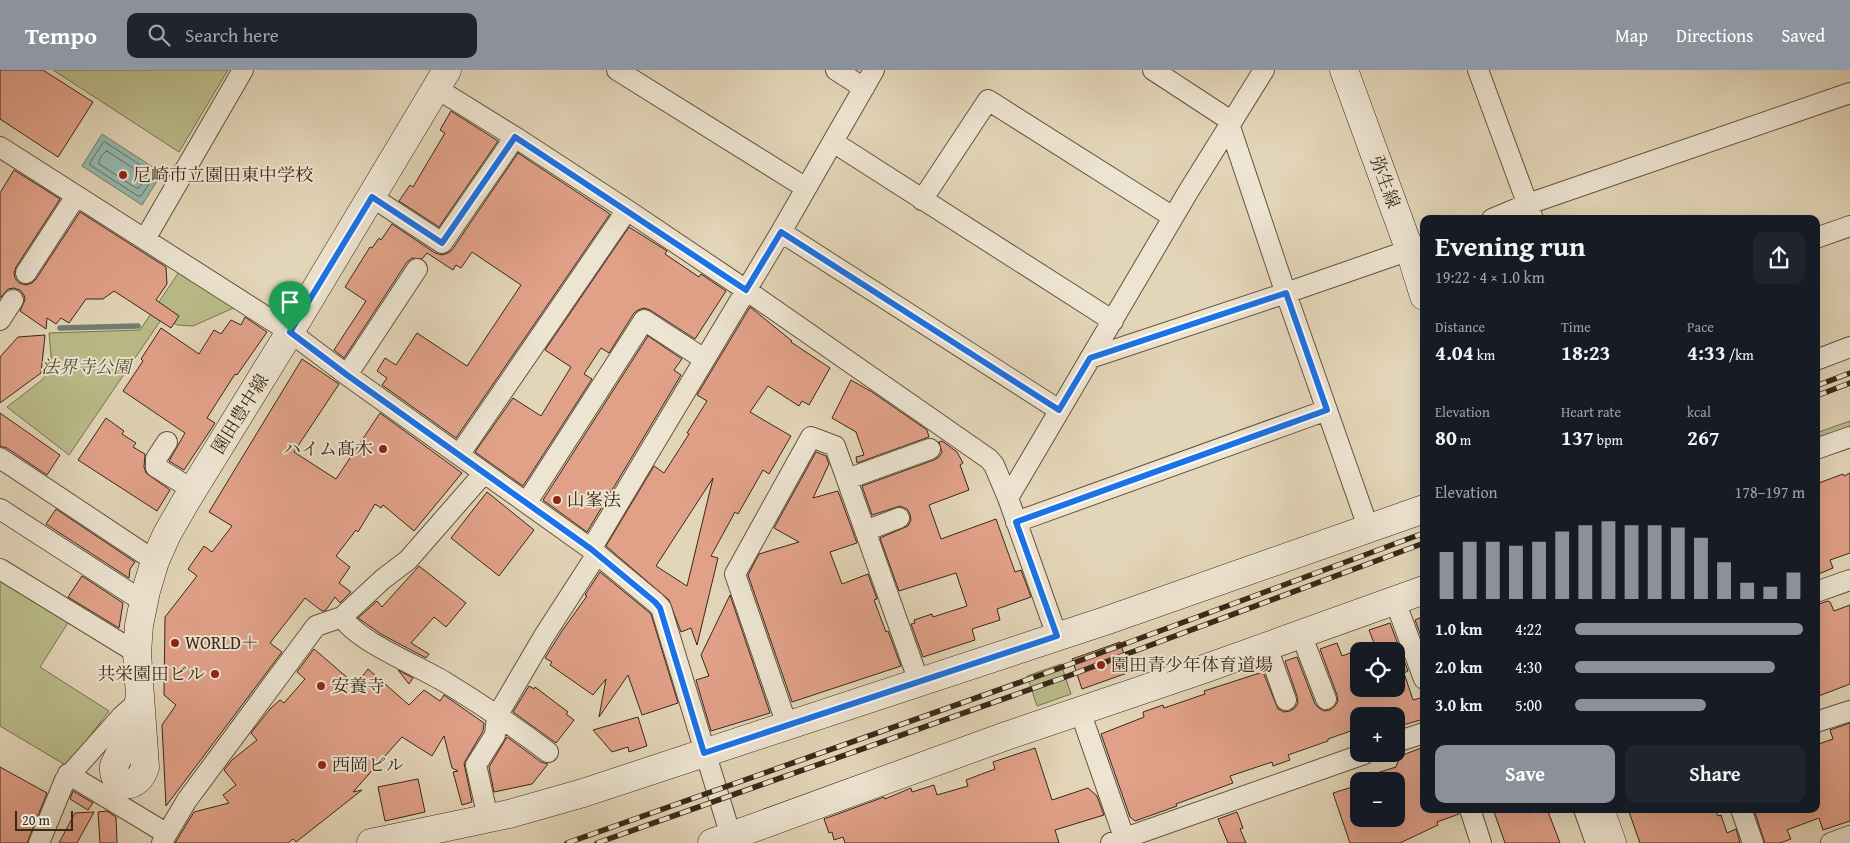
<!DOCTYPE html>
<meta charset="utf-8">
<style>
body{margin:0;font-family:"Gentium Book Plus","Noto Serif JP",serif;background:#20242c;color:#f1f3f6;height:100vh;display:flex;flex-direction:column;font-size:19px;white-space:nowrap}
*{box-sizing:border-box;margin:0}
p{font-size:16px;color:#9ea1a6}
.icon{flex:none;width:28px;height:28px;fill:none;stroke:currentColor;stroke-width:2;stroke-linecap:round;stroke-linejoin:round}
.map{position:relative;flex:1;overflow:hidden}
.side{position:absolute;left:1420px;top:145px;width:400px;height:598px;display:flex;flex-direction:column;background:#171b24;border-radius:10px;box-shadow:0 5px 20px #0002}
.side>*{flex:none}
.buttons{position:absolute;left:1350px;top:572px;display:grid;gap:10px}
.buttons a{display:grid;place-items:center;width:55px;height:55px;border-radius:10px;background:#171b24;box-shadow:0 5px 20px #0002;font-size:25px}
.scale{position:absolute;left:15px;bottom:12px;width:58px;box-sizing:border-box;padding-left:5px;border:2px solid #382817;border-top:0;font-size:14px;line-height:18px;white-space:nowrap;color:#382817;-webkit-text-stroke:4px #ede4d1;paint-order:stroke}
.pin{position:absolute;display:grid;place-items:center;width:42px;height:42px;color:#fff;margin:-51px -21px;border-radius:50% 50% 50% 0;rotate:-45deg;box-shadow:0 0 5px #0007}
.pin .icon{rotate:45deg}
.round{display:grid;place-items:center;flex:none;width:52px;height:52px;border-radius:10px;background:#20242c}
.headline{display:flex;align-items:center;justify-content:space-between;height:85px;padding:0 15px}
h1{font-size:28px;font-weight:600;line-height:38px}
.metrics{display:grid;grid-template-columns:repeat(3,1fr);gap:8px;height:85px;padding:5px 15px}
.metrics div{display:grid;align-content:center}
.metrics b{font-size:21px;font-weight:600}
.metrics small{font-size:14px;font-weight:400}
.metrics p{font-size:14px}
.chart{height:140px;padding:10px 15px}
.chart p{display:flex;justify-content:space-between}
.chart svg{width:100%;height:90px;margin-top:5px;stroke:#8c9099;stroke-width:6}
.button{display:flex;gap:10px;margin-top:auto;padding:10px 15px}
.button a{flex:1;height:58px;border-radius:10px;background:#8c9099;color:#fff;font-size:20px;font-weight:600;line-height:58px;text-align:center}
.button a+a{background:#20242c;color:#f1f3f6}
ul{padding:0 15px;list-style:none;font-size:16px}
li{display:grid;grid-template-columns:80px 60px 1fr;align-items:center;height:38px}
li i{height:12px;border-radius:6px;background:#8c9099}
header{display:flex;align-items:center;gap:30px;box-sizing:border-box;height:70px;padding:0 25px;background:#8c9099;color:#fff}
header strong{font-size:24px}
nav{display:flex;gap:28px;margin-inline-start:auto;font-size:18px}
.search{width:350px;height:45px;background:#20242c;display:flex;align-items:center;gap:12px;box-sizing:border-box;padding:0 18px;border-radius:10px;color:#9ea1a6;font-size:19px}
.map>svg:first-child{display:block}
.green{fill:#babc8a;stroke:#797250}
.water{fill:#95b9ae;stroke:#707f72}
.lines{fill:none;stroke-linecap:round;stroke-linejoin:round}
.shore{stroke:#667062;stroke-width:1}
.stream{stroke:#707f72;stroke-width:5.5}
.building{fill:#e1a189;stroke:#382817;fill-rule:evenodd}
.street-casing{stroke:#63533f;stroke-width:22}
.secondary-casing{stroke:#382817;stroke-width:29}
.street{stroke:#ede4d1;stroke-width:20}
.secondary{stroke:#ede4d1;stroke-width:28}
.rail-casing{stroke:#382817;stroke-width:5.5}
.rail{stroke:#ede4d1;stroke-width:4;stroke-dasharray:11;stroke-linecap:butt}
.route-casing{stroke:#fff;stroke-width:10}
.route{stroke:#1a73e8;stroke-width:6}
.poi-dot{fill:#8f2418;stroke:#ede4d1;stroke-width:2}
.labels{text-anchor:middle;stroke-width:4;stroke-linejoin:round;paint-order:stroke}
.poi-label{font-size:18px;fill:#382817;stroke:#ede4d1;text-anchor:start}
.street-label{font-size:18px;fill:#382817;stroke:#ede4d1}
.park-label{font-size:18px;font-style:italic;fill:#584d34;stroke:#ede4d1}
</style>
<header>
<strong>Tempo</strong>
<div class="search"><svg class="icon" aria-label="search" viewBox="0 0 24 24"><circle cx="10" cy="10" r="6"/><path d="M15 15l6 6"/></svg>Search here</div>
<nav><a>Map</a><a>Directions</a><a>Saved</a></nav>
</header>
<div class="map">
<svg width="1850" height="773" viewBox="0 0 1850 773">
<rect width="100%" height="100%" fill="#e3d5b8"/>
<filter id="stains"><feTurbulence type="fractalNoise" baseFrequency=".004" numOctaves="4"/><feColorMatrix values="0 0 0 0 .2 0 0 0 0 .09 0 0 0 0 .02 0 0 0 .5 -.17"/></filter>
<radialGradient id="worn" r=".72"><stop offset=".6" stop-color="#630" stop-opacity="0"/><stop offset="1" stop-color="#630" stop-opacity=".3"/></radialGradient>
<path class="green" d="M53 0H228L179 82Z
M179 202 238 236 193 256 177 255 163 247 69 385 7 337 42 310 52 297 49 263 140 260Z
M1850 351V359L1816 372V363Z
M0 505 71 548 40 597 109 641 67 696 0 656Z
M1061 594 1071 624 1037 636 1027 606Z"/>
<path class="water" d="M102 64 162 103 142 135 82 96Z"/>
<g class="lines">
<path class="shore" d="M105 72 154 104V106L141 126H138L90 95V93L102 74Z
M107 81 145 106 146 108 139 118H136L99 94C98 90 103 82 107 81Z"/>
<path class="stream" d="M60 258 138 256"/>
</g>
<path class="building" d="M0 0H43L93 32 58 87 0 49Z
M451 41 498 71 439 157 399 131 410 115 413 117 445 63 440 60Z
M518 83 610 144 456 368 382 315 387 308 377 301 385 288 396 295 417 263 467 296 521 215 472 182 461 198 456 195 453 200 427 183 422 189 412 188 407 192 344 288 334 280 366 231 345 217 370 177 372 178 379 168 381 170 392 154 435 183 442 185 448 183 452 180Z
M14 100 60 129 16 197 14 203 15 208 19 213 26 215 32 213 36 209 80 142 166 197 167 214 156 230 179 246 171 258 114 221 103 229H86L69 253 61 248 56 254 47 248 46 259 20 241 25 230 24 225 20 220 14 218 8 219 0 228V123Z
M629 157 667 181 665 184 699 207 701 204 726 221 695 269 650 240 644 238 638 240 634 243 609 283 601 278 584 304 592 309 523 416 475 382 513 328 541 346 571 297 545 280Z
M750 237 792 271 791 272 830 298 809 335 802 331 799 336 768 316 750 342 791 366 769 404 763 400 738 444 735 442 711 486 718 488 697 575 691 558 681 562 669 530 606 476 654 396 664 403 689 364 687 363 707 331 697 325ZM713 408 687 516 656 496Z
M245 247 267 262 237 305 235 304 207 348 215 353 184 400 169 391 185 363 123 321 143 291 141 289 161 258 199 284 214 260 221 264 231 250 241 255Z
M45 265 41 303 0 333V287L18 267Z
M648 266 682 289 674 300 681 305 587 462 543 430Z
M302 289 339 314 294 382 336 409 380 343 462 403 414 461 383 435 381 438 375 434 358 462 356 460 336 486 350 497 339 513 351 522 340 533 335 527 326 540 322 541 305 528 270 573 282 582 166 736 162 655 176 635 164 625 165 547 197 506 188 499 204 476 212 482 232 456 209 442Z
M851 310 872 322 927 360 929 367 857 393 856 387 864 385 856 362 832 348Z
M0 343 60 385 47 405 7 378 0 376Z
M106 348 124 361 122 364 136 373 133 377 145 384 144 397 146 403 170 420 157 441 78 390Z
M942 371 957 382 963 393 960 395 969 420 929 435 941 469 996 449 1015 502 1021 500 1031 527 997 539 1000 550 972 559 975 570 923 587 911 554 915 553 914 550 932 544 933 547 967 536 956 503 899 521 880 468 908 456 911 450 910 444 907 439 900 436 872 445 862 416 934 390 939 387 942 382 939 372Z
M816 382 826 386 829 394 813 428 838 421 857 473 830 482 842 514 868 504 877 529 874 530 886 562 888 561 901 596 792 632 748 505 759 484 799 472 774 458Z
M1850 403V483L1830 490 1833 498 1816 505V414L1843 404 1844 406Z
M487 422 534 460 499 506 451 468Z
M56 439 135 492 130 499 129 508 46 454Z
M419 496 466 533 446 557 434 547 411 573 429 584 426 588 381 564 358 548 377 531 382 537Z
M600 502 651 544 678 633 642 645 628 605 599 647 606 609 593 625 550 595 552 592 545 588 562 561 587 526 585 525Z
M82 506 123 533 119 558 68 527Z
M730 525 770 643 711 661 696 610 709 606 701 585Z
M1828 531 1830 532 1834 541 1850 535V614L1816 627V535Z
M1424 546V574L1415 550Z
M1390 553 1408 601 1404 603 1413 630 1424 627V649L1396 657V646H1359V658L1328 669V671L1288 685 1290 690 1273 696 1272 692 1230 706 1233 713 1176 734 1177 736 1135 751 1130 747 1101 664 1144 647 1143 642 1163 635 1164 638 1205 624 1204 621 1263 602 1278 639 1284 642 1290 641 1295 638 1298 633 1297 626 1285 591 1297 587 1315 634 1319 638 1324 641 1330 640 1335 636 1338 631 1337 625 1320 579 1337 573 1342 586 1359 580V619H1396V581H1377L1369 560Z
M1120 572 1130 602 1082 619 1072 589Z
M314 579 356 615 368 599 409 635 424 620 440 631 444 625 484 653 483 661 464 693 472 732 462 735 453 702 458 701 452 698 444 666 432 686 402 667 353 722 362 720 296 772 293 769 288 773H175L194 742 229 733 223 725 236 715 224 700 232 690 257 670 251 663 270 639 280 630 284 633 305 609 297 602Z
M398 600 413 608 409 614Z
M529 616 534 619 535 617 568 642 566 644 574 650 556 673 513 642Z
M638 647 647 676 629 682 628 677 612 682 593 660Z
M1850 653V751L1823 760 1819 748 1787 760 1791 769 1780 773H1765L1755 743 1766 739H1816V675L1833 669 1830 660Z
M507 667 541 692 548 694 532 714 494 722 489 697Z
M1424 677V739H1458L1459 744 1437 752 1438 755 1400 773H1350L1333 723 1359 715V755L1378 749H1396V711H1361V708L1396 697 1400 686Z
M1035 678 1052 730 1088 718 1097 726 1104 745 1055 760 1059 773H845L843 767 834 770 832 762 829 763 824 749 884 727 885 729 911 718 912 722 934 715 937 725 968 716 966 710 995 699 993 692Z
M0 697 47 723 27 773H0Z
M418 709 425 742 385 751 378 717Z
M73 721 93 733 88 740 70 729Z
M1493 739H1526L1528 743 1541 739H1547L1560 773H1505Z
M1628 739H1715L1718 746 1721 745 1727 763 1736 759 1740 773H1640Z
M107 741 116 747 117 773H100L98 742Z
M94 742 77 773H59L75 743Z
M1237 742 1243 758 1240 759 1246 773H1228L1218 749Z"/>
<g class="lines">
<g class="street-casing">
<path id="street" d="M617 0 806 118
M836 0 864 18
M1153 0 1231 51
M1478 0 1533 149
M436 18 515 67 627 140 746 220 989 389 994 395 1008 428 1057 566
M1229 54 1283 215 1368 457
M833 72 1113 251
M0 77 290 262 347 305 591 479 655 532 661 538 733 773
M372 127 442 173 515 67
M922 130 988 30 1173 147
M1492 149 1528 134 1850 23
M781 162 1059 340
M1816 168 1850 156
M145 169 243 0
M26 203 76 126
M0 250 13 230
M1090 288 1286 223 1424 175
M1816 290 1850 277
M347 305 417 199
M167 372 156 389V397L193 420
M1816 379 1850 367
M459 385 627 140
M0 388 155 491
M847 409 930 379
M1008 428 1188 122 1264 0
M527 432 644 250 704 289
M0 439 144 532
M1016 452 1327 340
M865 461 899 448
M591 479 781 162 874 0
M0 499 137 583
M1816 522 1850 510
M1395 531 1424 609
M342 547C358 572 419 596 445 612 481 634 515 657 548 682
M1301 564 1326 629
M1267 577 1286 630
M1080 641 1126 773
M1816 652 1850 641
M787 655 735 504 811 367 835 376 919 612
M1396 672 1424 663
M68 704 164 762 165 767 162 773
M1470 739 1481 773
M1584 739 1596 773
M1741 739 1753 773
M488 748 476 695 495 665 497 646 544 566 597 484
M165 767 187 730 316 556 342 547 383 509 408 490 484 403
M39 773 65 710 122 646 139 631
M1111 773 1364 684
M1831 773 1850 766"/>
</g>
<g class="secondary-casing">
<path id="secondary" d="M1344 0 1410 181 1424 226
M139 631 131 659 114 696C112 720 138 721 145 697L137 583 139 555 146 521 155 491 167 464 186 431 290 262 447 0
M1600 739 1612 773
M371 773 509 744 583 723 1108 550 1424 439
M712 773 1006 666 1201 600 1424 520"/>
</g>
<use href="#street" class="street"/>
<use href="#secondary" class="secondary"/>
<g class="rail-casing">
<path id="rail" d="M1816 316 1850 303
M1816 326 1850 313
M567 773 1049 602 1424 463
M597 773 1068 606 1424 473"/>
</g>
<use href="#rail" class="rail"/>
</g>
<g class="lines">
<g class="route-casing">
<path id="route" d="M515 67 746 220 781 162 1059 340 1090 288 1286 223 1327 340 1016 452 1057 566 704 683 660 538 655 532 591 479 347 305 290 262 372 127 442 173Z"/>
</g>
<use href="#route" class="route"/>
</g>
<g class="poi-dot">
<circle cx="123" cy="105" r="5"/>
<circle cx="383" cy="379" r="5"/>
<circle cx="557" cy="430" r="5"/>
<circle cx="175" cy="573" r="5"/>
<circle cx="1101" cy="595" r="5"/>
<circle cx="215" cy="604" r="5"/>
<circle cx="321" cy="616" r="5"/>
<circle cx="322" cy="695" r="5"/>
</g>
<g class="labels">
<g class="poi-label">
<text x="133" y="111">尼崎市立園田東中学校</text>
<text x="373" y="385" text-anchor="end">ハイム髙木</text>
<text x="567" y="436">山峯法</text>
<text x="185" y="579">WORLD＋</text>
<text x="1111" y="601">園田青少年体育道場</text>
<text x="205" y="610" text-anchor="end">共栄園田ビル</text>
<text x="331" y="622">安養寺</text>
<text x="332" y="701">西岡ビル</text>
</g>
<g class="street-label">
<text transform="translate(1385 112) rotate(70)" y="6">弥生線</text>
<text transform="translate(240 344) rotate(-58)" y="6">園田豊中線</text>
</g>
<g class="park-label">
<text x="86" y="303">法界寺公園</text>
</g>
</g>
<rect width="100%" height="100%" filter="url(#stains)"/>
<rect width="100%" height="100%" fill="url(#worn)"/>
</svg>
<div class="buttons">
<a><svg class="icon" aria-label="locate" viewBox="0 0 24 24"><circle cx="12" cy="12" r="6"/><path d="M12 2v4M12 18v4M2 12h4M18 12h4"/></svg></a>
<a>+</a>
<a>−</a>
</div>
<div class="scale">20 m</div>
<div class="pin" style="left:290px;top:262px;background:#1e9e55"><svg class="icon" aria-label="arrive" viewBox="0 0 24 24"><path d="M6 21V4h12l-3 4 3 4H6"/></svg></div>
<section class="side">
<div class="headline"><div><h1>Evening run</h1><p>19:22 · 4 × 1.0 km</p></div><a class="round"><svg class="icon" aria-label="share" viewBox="0 0 24 24"><path d="M12 15V3M7 8l5-5 5 5M5 13v7h14v-7"/></svg></a></div>
<div class="metrics">
<div><p>Distance</p><b>4.04<small> km</small></b></div>
<div><p>Time</p><b>18:23</b></div>
<div><p>Pace</p><b>4:33<small> /km</small></b></div>
</div>
<div class="metrics">
<div><p>Elevation</p><b>80<small> m</small></b></div>
<div><p>Heart rate</p><b>137<small> bpm</small></b></div>
<div><p>kcal</p><b>267</b></div>
</div>
<div class="chart"><p><span>Elevation</span>178–197 m</p>
<svg viewBox="0 0 160 44" preserveAspectRatio="none"><path d="M5 44V21M15 44V16M25 44V16M35 44V18M45 44V16M55 44V11M65 44V8M75 44V6M85 44V8M95 44V8M105 44V9M115 44V14M125 44V26M135 44V36M145 44V38M155 44V31"/></svg>
</div>
<ul>
<li><b>1.0 km</b>4:22<i style="width:99%"></i></li>
<li><b>2.0 km</b>4:30<i style="width:87%"></i></li>
<li><b>3.0 km</b>5:00<i style="width:57%"></i></li>
</ul>
<div class="button"><a>Save</a><a>Share</a></div>
</section>
</div>
